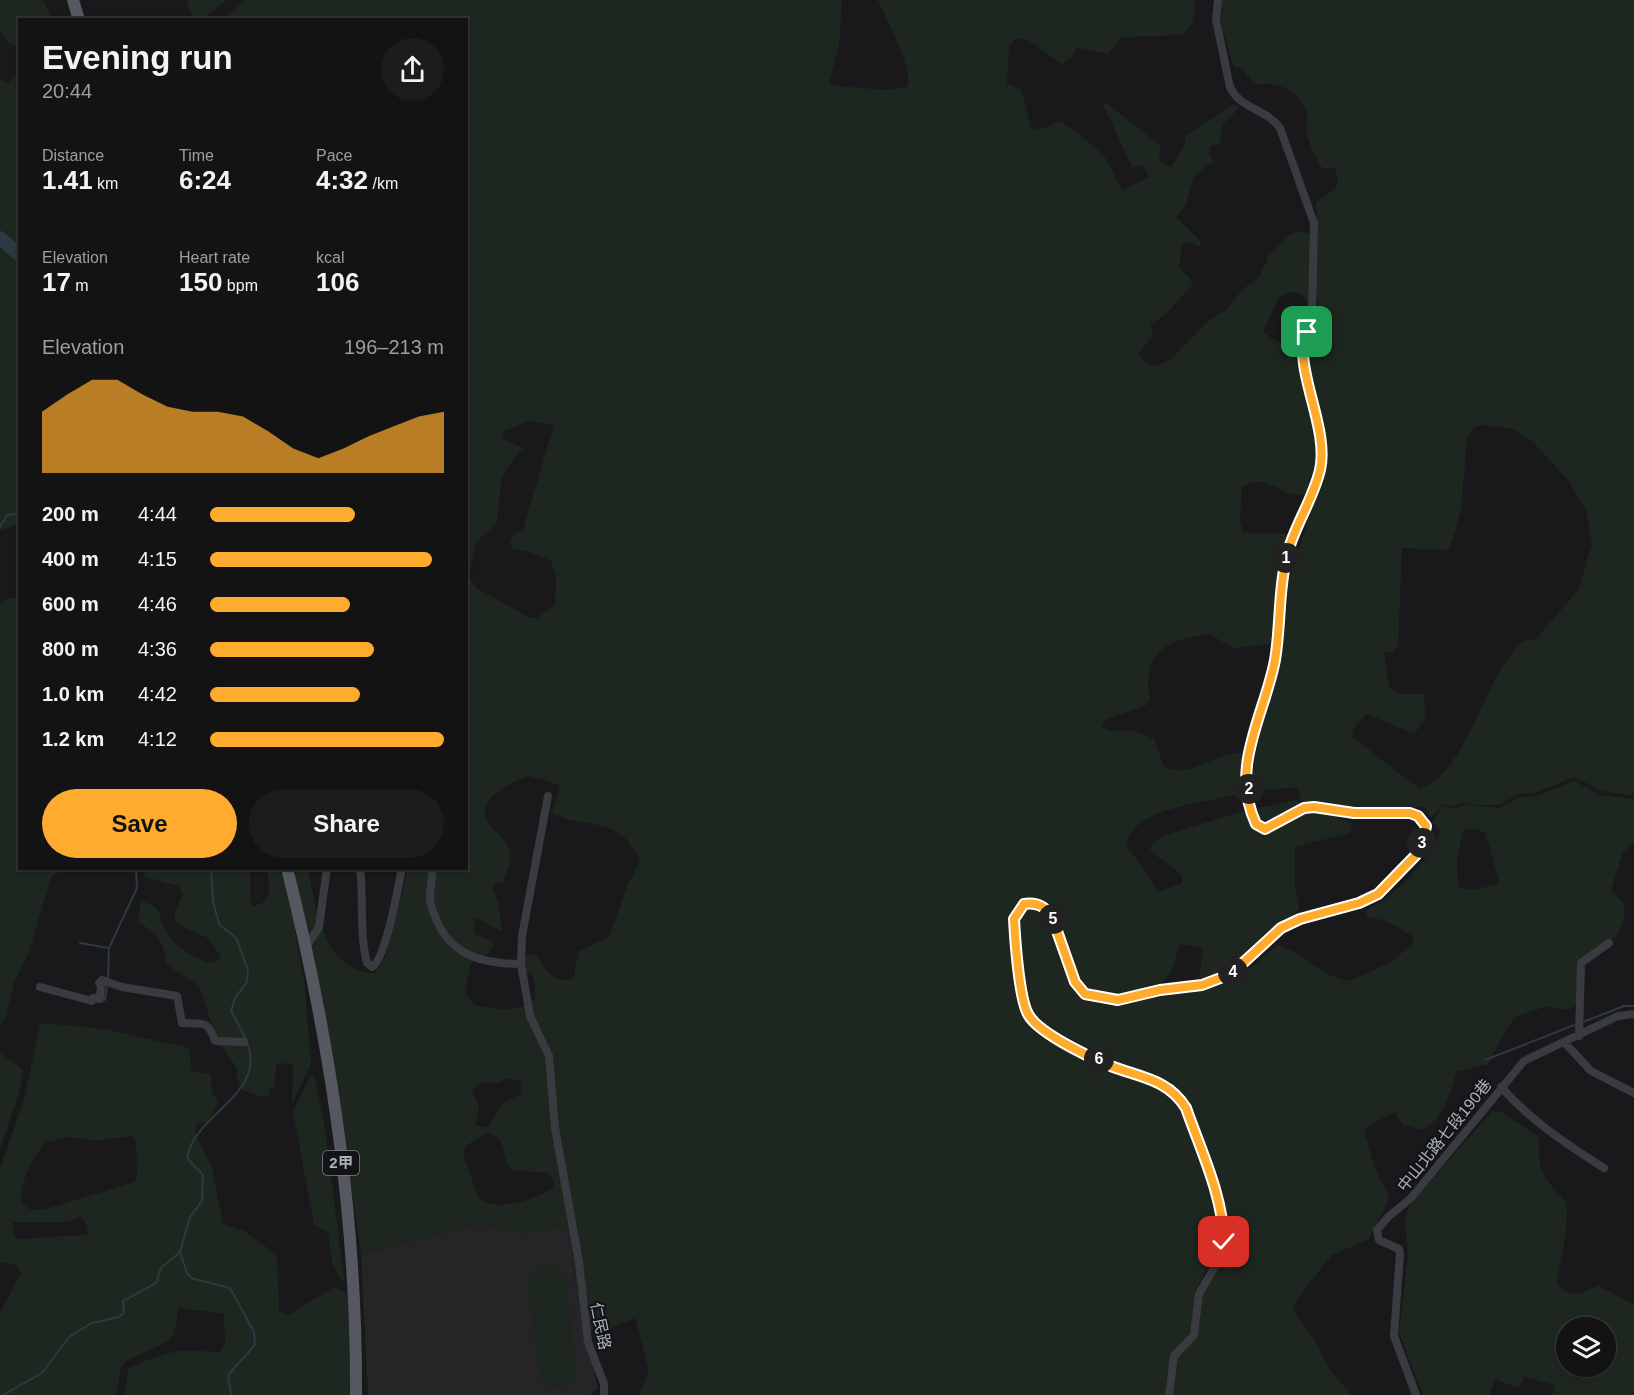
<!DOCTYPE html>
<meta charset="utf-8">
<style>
body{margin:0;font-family:Arial,"Noto Sans TC",sans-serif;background:#1c1c1d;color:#f1f3f6;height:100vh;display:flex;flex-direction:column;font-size:22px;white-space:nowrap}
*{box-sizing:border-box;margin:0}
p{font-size:20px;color:#9d9ea0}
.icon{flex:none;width:33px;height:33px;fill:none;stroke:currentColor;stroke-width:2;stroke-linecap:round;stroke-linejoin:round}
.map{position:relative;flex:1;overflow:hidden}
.panel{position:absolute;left:18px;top:18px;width:450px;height:852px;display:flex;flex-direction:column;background:#131314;border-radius:0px;box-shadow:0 2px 4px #0004,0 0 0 2px #323234}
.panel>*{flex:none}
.buttons{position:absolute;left:1556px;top:1317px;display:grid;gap:12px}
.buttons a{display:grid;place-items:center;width:60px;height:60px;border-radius:50%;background:#131314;box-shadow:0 2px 4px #0004,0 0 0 2px #323234;font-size:30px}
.pin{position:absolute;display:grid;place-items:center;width:51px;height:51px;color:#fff;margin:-26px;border-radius:12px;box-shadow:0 3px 9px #0006}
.km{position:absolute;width:30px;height:30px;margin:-15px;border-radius:50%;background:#222;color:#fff;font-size:16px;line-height:30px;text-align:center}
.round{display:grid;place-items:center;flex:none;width:63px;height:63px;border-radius:32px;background:#1c1c1d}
.head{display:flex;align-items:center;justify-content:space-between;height:102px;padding:0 24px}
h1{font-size:33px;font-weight:700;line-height:45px}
.figures{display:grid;grid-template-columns:repeat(3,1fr);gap:9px;height:102px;padding:6px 24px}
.figures div{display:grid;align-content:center}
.figures b{font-size:26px;font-weight:700}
.figures small{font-size:16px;font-weight:400}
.figures p{font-size:16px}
.chart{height:168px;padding:12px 24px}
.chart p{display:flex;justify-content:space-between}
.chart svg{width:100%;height:108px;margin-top:6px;fill:#ffab2d;opacity:.7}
.primary-button{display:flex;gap:12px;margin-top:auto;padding:12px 24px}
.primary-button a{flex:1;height:69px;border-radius:36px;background:#ffab2d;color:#111;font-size:24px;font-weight:700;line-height:69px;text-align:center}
.primary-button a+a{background:#1c1c1d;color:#f1f3f6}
ul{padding:0 24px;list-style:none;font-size:20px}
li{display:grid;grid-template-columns:96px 72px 1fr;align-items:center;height:45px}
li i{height:15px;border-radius:8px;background:#ffab2d}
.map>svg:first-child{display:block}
.built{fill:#252528}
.green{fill:#1e271f;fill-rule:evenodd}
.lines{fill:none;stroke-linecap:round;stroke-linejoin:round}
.stream{stroke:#2d3941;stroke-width:2}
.river{stroke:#2d3941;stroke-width:14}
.minor{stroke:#393b41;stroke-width:8}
.primary{stroke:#555860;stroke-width:12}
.route-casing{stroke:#fff;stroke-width:12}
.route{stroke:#ffab2d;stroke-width:8}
.labels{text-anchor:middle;stroke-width:4.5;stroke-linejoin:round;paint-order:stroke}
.shield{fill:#141416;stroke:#7d828a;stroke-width:1.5}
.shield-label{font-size:15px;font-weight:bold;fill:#aab1bc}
.street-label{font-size:16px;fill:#aab1bc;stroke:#141416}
</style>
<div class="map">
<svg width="1634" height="1395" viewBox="0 0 1634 1395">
<rect width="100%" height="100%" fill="#19191b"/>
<path class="built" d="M477 1224 522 1233 567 1226 579 1304 598 1388 590 1395H368L361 1254Z"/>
<path class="green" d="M0 0H43L52 19 20 20 19 47 8 43 0 29Z
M187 0H227L202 19 195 18 190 12Z
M243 0H842L839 45 829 82 835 86 888 90 907 87C915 71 886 18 878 0H1195L1193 22 1182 35 1122 37 1108 54 1076 47 1072 57 1062 64 1028 40 1015 39 1009 46 1007 84 1021 89 1031 129 1044 128 1059 121 1074 130 1103 154 1122 190 1150 177 1142 165 1132 167 1103 104 1106 103 1161 146 1159 160 1171 167 1185 146V136L1234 104 1240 107 1223 124 1219 144 1210 147 1209 154 1214 161 1194 176 1185 207 1176 217 1201 242 1199 247 1190 242 1182 245 1179 268 1194 283 1164 316 1151 323 1152 337 1139 353 1144 361 1155 367 1171 359 1209 320 1226 310 1242 290 1258 278 1267 262 1268 254C1284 243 1288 226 1311 234L1312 303 1308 304 1302 294 1289 292 1278 298 1263 332C1279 346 1283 340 1299 349 1304 371 1335 491 1299 495 1278 496 1266 471 1242 487L1240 521 1243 533 1288 534 1270 644 1234 648 1209 634C1165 640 1142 652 1150 700L1145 706 1106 719 1102 727 1110 731H1135L1154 739 1164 767C1192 780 1217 749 1245 753L1242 771 1244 790 1240 793C1210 804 1129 805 1127 847L1146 872 1157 892 1181 884 1183 878C1175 866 1154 857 1150 849L1153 843 1163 836 1237 813 1296 800C1312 813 1334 812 1352 824L1350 833 1295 847V886L1299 907 1294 918 1272 930 1229 971 1204 980 1199 978 1203 948 1180 944 1171 973 1160 984 1118 997 1093 992 1077 979 1049 907 1018 905 1022 1012 1032 1025 1044 1034C1083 1051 1161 1075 1184 1110L1220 1220V1242L1195 1292 1191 1333 1173 1354 1166 1381V1395H639L649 1370 635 1318 598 1332 589 1329 579 1304 567 1226 522 1233 477 1224 361 1254 332 1055 294 869H307C317 904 319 955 358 970 365 973 368 974 376 972L386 955 408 869 466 868V20H224ZM528 421 554 425 523 529 514 535 510 543 513 549 530 552 551 561 556 575 555 605 537 618H531L478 589 469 579 475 543 497 523 501 481 507 468 523 448 503 439 502 432ZM529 776 557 784 560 788 552 813C589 831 620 814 640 861L628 884 609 937 579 951 573 979C553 984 546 971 537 956L532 954 523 956 525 971 534 977 535 998C520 1015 494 1009 474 1005L465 992 471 964 489 953 493 946 492 941 475 934 474 920 477 918 502 932 498 901 492 888 497 881 503 883C506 873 513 862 510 851 507 841 494 831 488 822 474 799 513 781 529 776ZM508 1078 520 1081 522 1093 503 1103 488 1127 476 1126 479 1107 472 1090 483 1082 498 1083ZM488 1133C510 1140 498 1156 513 1171L547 1172 554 1181 553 1188C533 1200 501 1212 479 1199L464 1158 465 1146Z
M1222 0H1634V796L1602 791 1574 777 1535 793 1519 794 1499 805H1477L1464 802 1453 807 1444 804 1431 818 1424 806 1398 810 1311 805 1301 800 1298 787 1260 790 1253 785V769L1259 737 1281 658 1289 580 1324 470 1326 456 1319 410 1306 351 1308 338 1319 317 1314 275 1318 235 1316 202C1333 189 1343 191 1335 168H1322C1316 157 1307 142 1306 129 1306 125 1308 122 1308 119 1306 95 1277 78 1255 85L1241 67H1234L1221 24ZM1481 425 1513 429 1533 442 1569 481 1586 510 1592 543 1579 589 1535 640 1523 641C1481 680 1471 768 1420 789L1352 737 1354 728 1367 714 1414 734 1425 719 1424 694H1400L1389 687 1384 652 1393 653 1398 646 1402 548 1449 550 1461 511 1467 438 1473 428Z
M19 73 20 524 0 530V80L8 83Z
M19 597 20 868 61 869 51 877 28 955 14 982 6 1016 0 1025V605L7 599Z
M1574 781 1601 795 1634 799V844L1623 852 1611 890 1624 904C1626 940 1605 943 1578 961L1576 1005 1569 1010 1547 1006 1514 1017 1487 1065 1457 1071C1450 1094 1444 1118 1422 1130L1403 1125 1395 1112 1372 1124 1364 1131 1376 1171 1389 1197C1384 1213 1375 1224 1369 1239L1332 1255 1296 1300 1293 1310 1317 1344 1329 1369 1352 1395H1173L1172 1381 1178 1357 1198 1335 1202 1294 1227 1243 1189 1108 1181 1094 1147 1072 1125 1068 1036 1020 1029 1009 1017 917 1025 907 1043 909 1049 919C1055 937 1064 984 1079 995 1106 1015 1135 997 1163 993 1188 989 1211 992 1234 979 1250 971 1264 956 1277 945 1304 952 1320 977 1349 981L1390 963 1413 943 1412 936C1399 927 1384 919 1368 917L1365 910C1388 903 1436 856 1440 831L1432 822 1443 806 1453 809 1465 804 1499 808 1520 797 1536 796ZM1474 829 1485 832 1499 881 1496 885 1470 890 1458 887 1457 861 1463 830Z
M143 869H250V901L253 906C274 903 269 885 267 869H279L290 900 305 988 311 1064 292 1104 293 1064 276 1063 275 1088 270 1087 269 1095 263 1097 243 1090 237 1079V1068L218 1041 199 986 166 964C165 941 156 933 138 922L141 901C166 909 155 913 166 931 176 948 193 958 212 963L221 958 220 955 208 938 179 925 175 921 174 915 183 894 178 886 145 877Z
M44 1023 104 1029 189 1048 192 1072 211 1074 212 1092 218 1103 209 1122 197 1123 195 1133 212 1168 223 1224 244 1231 277 1255 279 1311 289 1315 334 1287 348 1294 351 1395H124L129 1368C170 1351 176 1348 220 1353L225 1342 224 1314 179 1308 174 1334 167 1342 126 1361 121 1367 116 1395H0V1313L21 1273 16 1264 0 1263V1169L24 1099 40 1025ZM132 1136 136 1140 137 1177 135 1182 46 1209C0 1219 30 1159 46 1142L71 1137 93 1141ZM80 1216 88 1227 87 1235 17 1239 14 1237 13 1222H68Z
M0 1053 23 1070 19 1093 0 1150Z
M314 1075 325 1128 344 1279 342 1281 332 1263 328 1232 314 1225 293 1111 310 1077Z
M1492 1111 1501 1112 1539 1137C1538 1174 1543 1177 1567 1203L1566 1231 1557 1283C1569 1301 1582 1292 1599 1286L1634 1305V1395H1553L1554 1385 1525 1377 1518 1388 1495 1379 1489 1395H1423L1399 1333 1408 1255 1405 1220 1409 1206ZM1566 1328H1605V1366H1566Z
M542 1266 557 1267 566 1278 576 1377C565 1391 555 1392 541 1381L527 1285 534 1273Z"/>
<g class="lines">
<path class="stream" d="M0 527 7 515 20 513
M17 535 20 525
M211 868 213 901 219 924 236 938 248 970 247 982 235 998 231 1011C237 1022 244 1034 248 1045 265 1096 194 1114 187 1158L203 1175 202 1201 190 1217 180 1252 187 1273 191 1278 230 1288 254 1332 255 1345 228 1375 231 1395
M80 943 109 948
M108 979 109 948 137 888 136 868
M105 1000 107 985
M1583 1022 1624 1006H1634
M1485 1060 1577 1024
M3 1395 42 1373 70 1336 92 1323 119 1317 124 1313 123 1301 156 1283 161 1268 179 1253"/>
<path class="river" d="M0 238 20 255"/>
<path class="minor" d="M548 796 522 936 521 964 530 1016 549 1056 555 1128 579 1262 588 1342 604 1384V1395
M360 868C364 900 359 933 367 963L372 967C386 959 398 887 402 868
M432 868C433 878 430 887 430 897 430 906 434 915 438 923 453 957 487 964 521 964
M306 947 319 927 327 868
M40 987 92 1001 93 998 100 999 101 985 99 983 102 980 122 987 177 996 182 1023C202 1024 208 1019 215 1041L244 1042
M1579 1036 1581 963 1609 943
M1565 1043 1591 1071 1634 1093
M1501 1087C1530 1120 1566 1144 1604 1168
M1169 1395 1174 1356 1194 1335 1199 1294 1214 1268 1224 1242 1223 1221 1219 1204 1186 1108C1168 1080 1149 1081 1122 1070 1098 1060 1037 1037 1027 1012 1017 991 1020 960 1016 936 1014 922 1014 901 1034 903 1066 907 1061 974 1081 991 1086 996 1095 998 1102 999 1122 1003 1140 994 1160 990 1183 985 1209 988 1230 974 1249 961 1263 938 1284 927 1314 912 1351 912 1378 894 1386 889 1394 879 1401 872 1415 858 1423 845 1426 826L1418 816 1410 813H1354L1314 807 1304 808 1265 829 1256 824 1250 804 1247 769 1251 737 1276 657 1280 595 1287 555 1315 484 1322 455 1319 423 1302 351 1312 313 1314 223 1280 128C1267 109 1240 109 1230 87L1216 20 1218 0
M1416 1395 1394 1336 1400 1254 1399 1249 1379 1240 1377 1230 1388 1217 1411 1198 1524 1061 1618 1016 1634 1014"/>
<path class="primary" d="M73 0 79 20
M287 868C330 1039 357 1219 356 1395"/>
</g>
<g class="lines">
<g class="route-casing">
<path id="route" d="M1224 1242C1223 1196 1201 1151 1186 1108 1171 1084 1150 1079 1125 1071 1102 1064 1038 1034 1028 1014 1019 998 1015 938 1014 919L1024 904C1037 902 1045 906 1052 917L1075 982 1085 994 1118 1000 1160 990 1202 985 1231 974 1281 928 1300 919 1359 903 1378 894 1416 855 1422 846 1426 826 1418 816 1410 813H1354L1314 807 1304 808 1265 829 1256 824C1229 767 1265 714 1275 660 1281 625 1278 590 1287 555 1294 526 1313 500 1320 470 1330 427 1291 365 1307 332"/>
</g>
<use href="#route" class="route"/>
</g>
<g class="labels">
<rect class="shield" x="323" y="1151" width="36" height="24" rx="4.5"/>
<g class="shield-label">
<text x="341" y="1168">2甲</text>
</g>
<g class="street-label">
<text transform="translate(1444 1135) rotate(-51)" y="6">中山北路七段190巷</text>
<text transform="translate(601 1326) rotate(78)" y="6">仁民路</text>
</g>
</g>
</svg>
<div class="buttons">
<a><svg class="icon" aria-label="layers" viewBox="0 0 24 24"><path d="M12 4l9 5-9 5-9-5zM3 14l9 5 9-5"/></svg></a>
</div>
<div class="pin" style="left:1307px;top:332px;background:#1e9e55"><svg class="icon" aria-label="arrive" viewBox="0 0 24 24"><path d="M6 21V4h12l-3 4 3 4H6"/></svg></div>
<div class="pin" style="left:1224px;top:1242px;background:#d93025"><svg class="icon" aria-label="check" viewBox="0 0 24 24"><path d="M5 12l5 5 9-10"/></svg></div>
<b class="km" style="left:1286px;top:558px">1</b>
<b class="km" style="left:1249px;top:789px">2</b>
<b class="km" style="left:1422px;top:843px">3</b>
<b class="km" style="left:1233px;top:972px">4</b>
<b class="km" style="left:1053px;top:919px">5</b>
<b class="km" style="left:1099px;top:1059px">6</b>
<section class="panel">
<div class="head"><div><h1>Evening run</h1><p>20:44</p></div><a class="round"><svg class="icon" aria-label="share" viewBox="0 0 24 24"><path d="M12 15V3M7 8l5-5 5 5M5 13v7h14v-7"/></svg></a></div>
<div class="figures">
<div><p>Distance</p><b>1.41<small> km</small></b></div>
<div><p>Time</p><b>6:24</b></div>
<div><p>Pace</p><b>4:32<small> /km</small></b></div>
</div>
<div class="figures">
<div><p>Elevation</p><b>17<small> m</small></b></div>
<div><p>Heart rate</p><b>150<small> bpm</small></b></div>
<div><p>kcal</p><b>106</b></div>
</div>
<div class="chart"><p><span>Elevation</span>196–213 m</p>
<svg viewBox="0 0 160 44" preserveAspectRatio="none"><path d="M0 44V19L10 12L20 6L30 6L40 12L50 17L60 19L70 19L80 21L90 27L100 34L110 38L120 34L130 29L140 25L150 21L160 19V44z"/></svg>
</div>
<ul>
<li><b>200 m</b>4:44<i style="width:62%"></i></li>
<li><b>400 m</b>4:15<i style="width:95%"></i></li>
<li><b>600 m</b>4:46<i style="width:60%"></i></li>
<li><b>800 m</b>4:36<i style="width:70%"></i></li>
<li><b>1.0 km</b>4:42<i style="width:64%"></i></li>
<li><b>1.2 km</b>4:12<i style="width:100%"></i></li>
</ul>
<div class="primary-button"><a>Save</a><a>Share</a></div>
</section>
</div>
